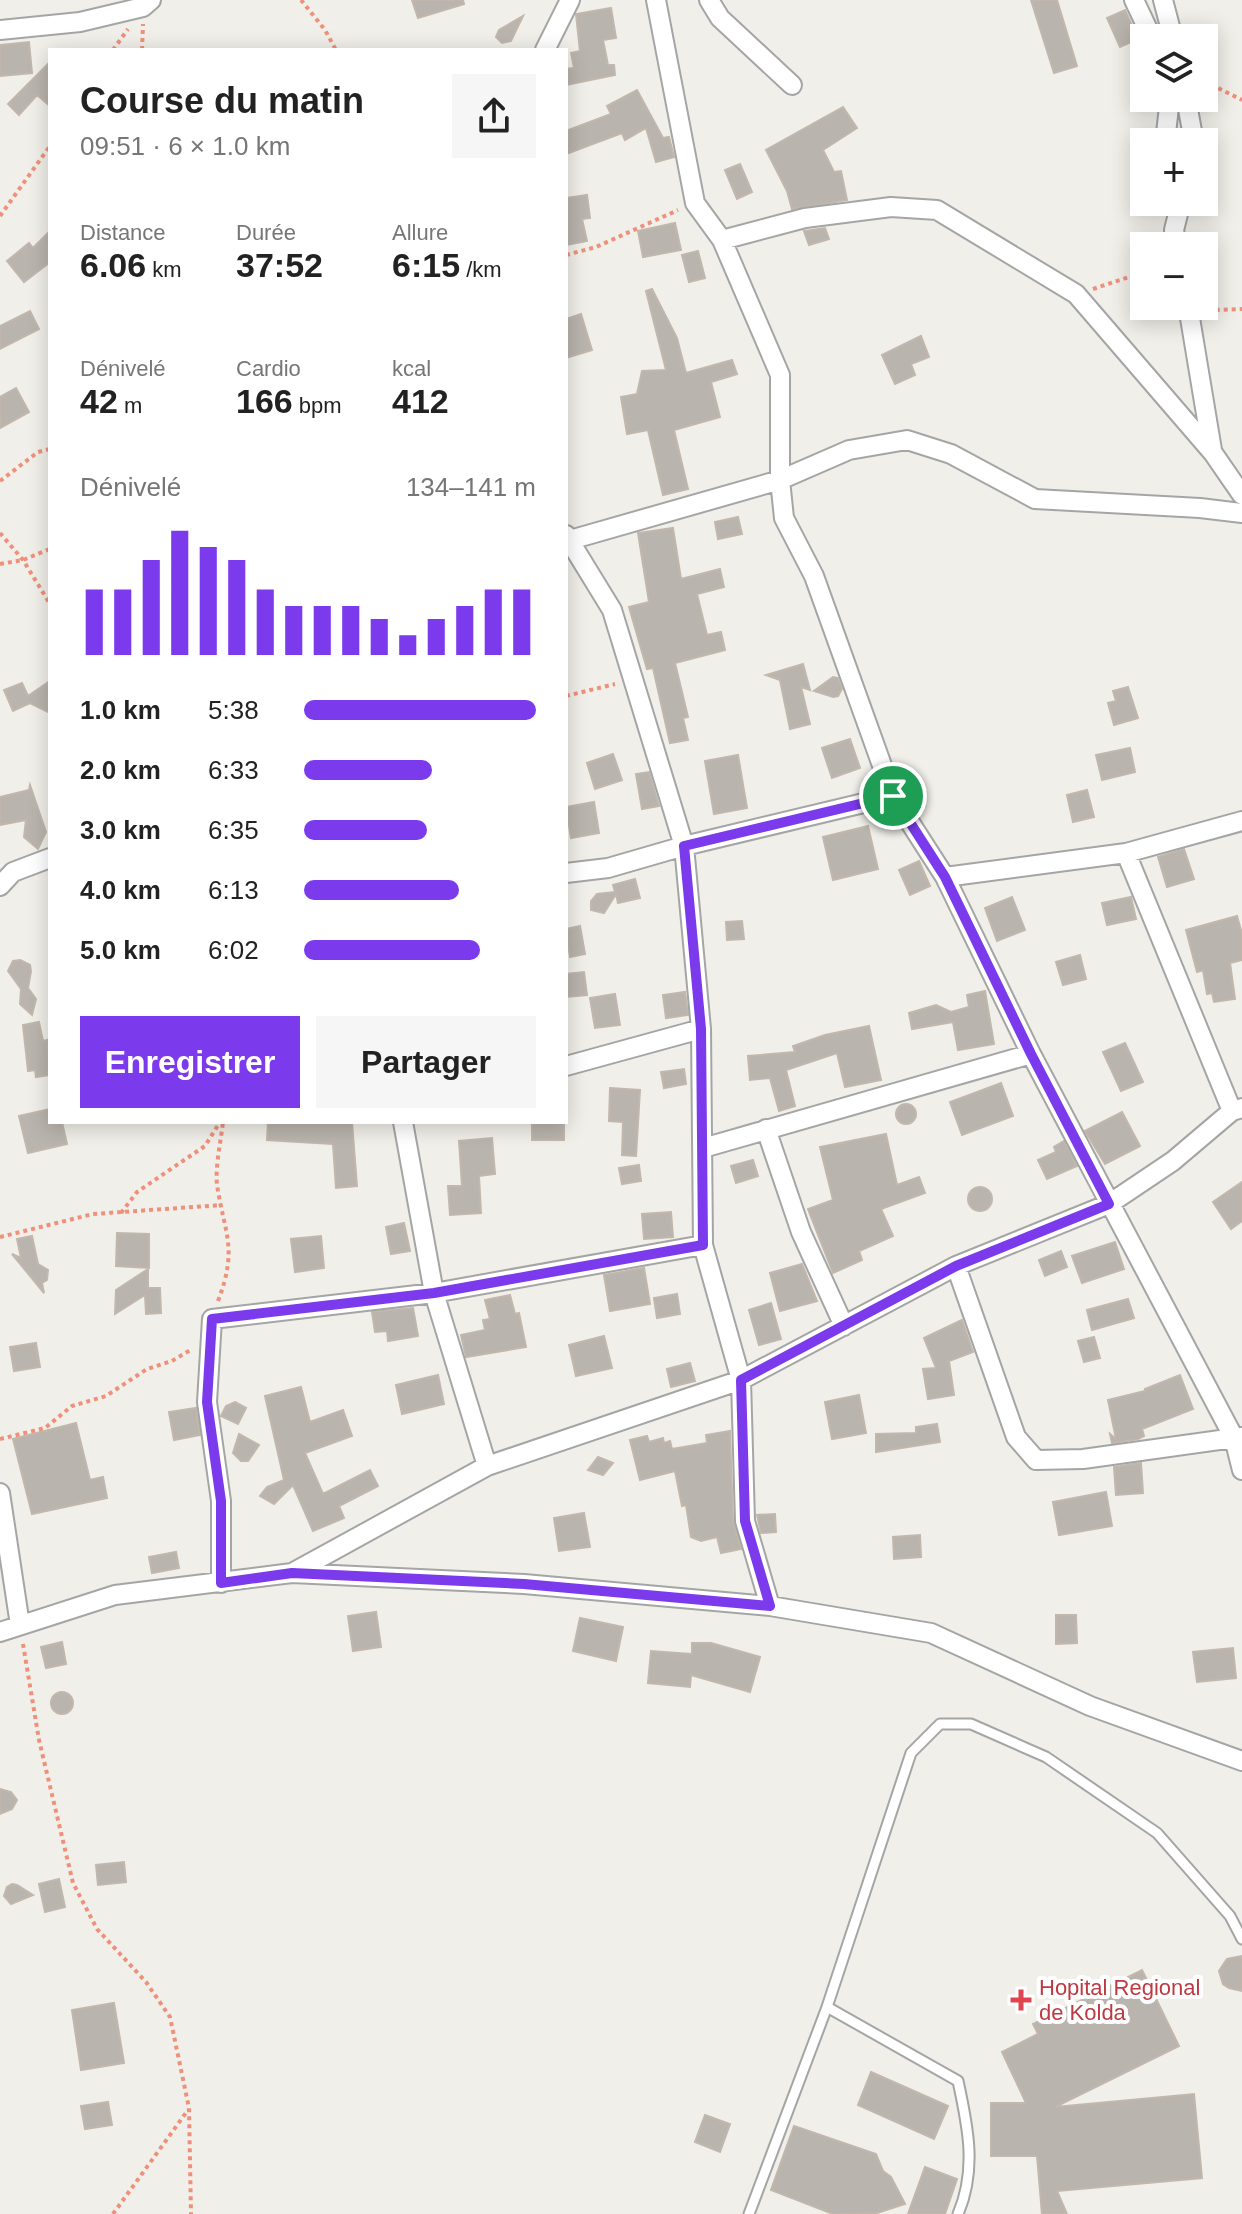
<!DOCTYPE html>
<html lang="fr">
<meta charset="utf-8">
<style>
body{margin:0;font-family:Arial,sans-serif;background:#f6f6f6;color:#222;height:100vh;display:flex;flex-direction:column;font-size:30px;white-space:nowrap}
*{box-sizing:border-box;margin:0}
p{font-size:26px;color:#767676}
.icon{flex:none;width:44px;height:44px;fill:none;stroke:currentColor;stroke-width:2;stroke-linecap:round;stroke-linejoin:round}
.map{position:relative;flex:1;overflow:hidden}
.side{position:absolute;left:48px;top:48px;width:520px;height:1076px;display:flex;flex-direction:column;background:#fff;border-radius:0px;box-shadow:0 4px 20px #0003}
.side>*{flex:none}
.fabs{position:absolute;left:1130px;top:24px;display:grid;gap:16px}
.fabs a{display:grid;place-items:center;width:88px;height:88px;border-radius:0px;background:#fff;box-shadow:0 4px 20px #0003;font-size:40px}
.pin{position:absolute;display:grid;place-items:center;width:68px;height:68px;color:#fff;margin:-34px;border:4px solid #fff;border-radius:50%;box-shadow:0 2px 8px #0007}
.round{display:grid;place-items:center;flex:none;width:84px;height:84px;border-radius:0px;background:#f6f6f6}
.overview{display:flex;align-items:center;justify-content:space-between;height:136px;padding:0 32px}
h1{font-size:36px;font-weight:600;line-height:60px}
.metrics{display:grid;grid-template-columns:repeat(3,1fr);gap:12px;height:136px;padding:8px 32px}
.metrics div{display:grid;align-content:center}
.metrics b{font-size:34px;font-weight:600}
.metrics small{font-size:22px;font-weight:400}
.metrics p{font-size:22px}
.chart{height:224px;padding:16px 32px}
.chart p{display:flex;justify-content:space-between}
.chart svg{width:100%;height:144px;margin-top:8px;stroke:#7c3aed;stroke-width:6}
.primary-button{display:flex;gap:16px;margin-top:auto;padding:16px 32px}
.primary-button a{flex:1;height:92px;border-radius:0px;background:#7c3aed;color:#fff;font-size:32px;font-weight:600;line-height:92px;text-align:center}
.primary-button a+a{background:#f6f6f6;color:#222}
ul{padding:0 32px;list-style:none;font-size:26px}
li{display:grid;grid-template-columns:128px 96px 1fr;align-items:center;height:60px}
li i{height:20px;border-radius:10px;background:#7c3aed}
.map>svg:first-child{display:block}
.building{fill:#bab4ae;stroke:#c1b7ac;stroke-width:2}
.lines{fill:none;stroke-linecap:round;stroke-linejoin:round}
.service-casing{stroke:#a5a5a5;stroke-width:13}
.minor-casing{stroke:#a5a5a5;stroke-width:22}
.path{stroke:#ef907b;stroke-width:4;stroke-dasharray:4 4;stroke-linecap:butt}
.service{stroke:#fff;stroke-width:9}
.minor{stroke:#fff;stroke-width:18}
.route-casing{stroke:#fff;stroke-width:16}
.route{stroke:#7c3aed;stroke-width:10}
.health-dot{fill:#e0444e;stroke:#fff;stroke-width:3}
.labels{text-anchor:middle;stroke-width:8;stroke-linejoin:round;paint-order:stroke}
.health-label{font-size:22px;fill:#be3a42;stroke:#fff;text-anchor:start}
</style>
<div class="map">
<svg width="1242" height="2214" viewBox="0 0 1242 2214">
<rect width="100%" height="100%" fill="#f1efe9"/>
<path class="building" d="M412 0H463L464 4 418 18Z
M1031 0H1057L1077 66 1054 73Z
M611 8 616 38 603 40 608 65H614L615 75 566 85V69L574 68 571 53 580 51 576 14Z
M1125 10 1138 39 1120 47 1107 18Z
M523 16 511 41 502 43 496 37 499 30Z
M29 42 32 73 0 76V45Z
M50 62V106L37 95 19 115 8 104Z
M637 90 663 138 669 137 674 157 656 162 646 128 625 140 622 133 566 154V131L611 114 607 106Z
M843 107 857 128 823 150 834 172 841 171 847 200 792 209 787 191 766 150Z
M740 164 752 192 737 199 725 170Z
M587 195 590 218 582 219 587 241 566 245V198Z
M675 223 681 250 643 257 638 231Z
M825 228 829 239 809 245 804 231Z
M50 231V262L24 282 7 261 29 243 33 248Z
M698 251 705 278 689 282 682 255Z
M652 289 677 338 686 373 732 360 737 374 711 382 720 417 674 430 688 489 663 495 648 430 627 434 621 397 637 394 642 371 666 370 646 291Z
M30 311 39 329 0 349V326Z
M581 314 592 350 566 358V319Z
M921 336 929 357 911 364 915 375 895 384 882 355Z
M16 388 29 412 0 428V397Z
M738 517 742 534 718 539 715 522Z
M673 528 681 579 720 569 724 587 697 594 707 635 721 632 725 650 675 663 688 717 683 718 688 740 670 743 653 668 647 669 629 607 649 602 638 533Z
M803 664 810 690 801 687 810 724 790 729 780 680 766 675Z
M833 677 838 678 842 689 838 696 833 697 814 691Z
M50 681V713L30 703 13 711 4 690 22 683 28 696Z
M1128 687 1138 718 1114 725 1108 703 1116 701 1113 691Z
M850 739 860 768 832 778 822 748Z
M1130 748 1135 772 1102 780 1096 755Z
M613 754 622 780 595 789 587 763Z
M738 755 747 808 714 814 705 761Z
M649 772 659 806 642 809 636 774Z
M30 785 46 832 38 849 24 837 26 820 0 825V797L29 790Z
M1087 790 1094 817 1073 822 1067 795Z
M594 802 599 833 571 838 566 807Z
M868 826 878 869 833 880 823 837Z
M1184 849 1194 879 1167 887 1158 857Z
M919 861 930 886 910 895 899 870Z
M635 879 640 898 618 903 616 894 604 913 591 910V901L597 894 615 892 613 885Z
M1012 897 1025 930 997 941 985 908Z
M1131 897 1136 919 1107 925 1102 903Z
M1237 916 1242 934V960L1230 963 1235 999 1214 1002 1212 993 1207 994 1203 970 1197 972 1186 930Z
M742 921 744 939 727 940 726 922Z
M580 926 585 954 570 957 566 929Z
M1080 955 1086 979 1063 985 1056 962Z
M20 960 30 965 31 971 28 988 36 999 32 1015 20 1004 21 989 8 971 13 961Z
M584 972 587 995 566 997V974Z
M985 991 994 1044 958 1050 953 1022 912 1029 909 1013 936 1005 951 1012 969 1007 967 995Z
M685 992 688 1015 666 1018 663 995Z
M615 994 620 1025 595 1028 590 998Z
M39 1022 43 1041 47 1040 50 1075 36 1077 35 1070 28 1071 23 1025Z
M869 1026 881 1080 845 1087 837 1053 786 1070 795 1106 779 1111 770 1078 750 1080 748 1056 795 1052 793 1046 825 1035Z
M1125 1043 1143 1082 1121 1091 1103 1052Z
M684 1069 686 1084 664 1088 661 1072Z
M1001 1083 1013 1116 962 1135 950 1102Z
M610 1088 640 1090 636 1156 622 1155 623 1122 609 1121Z
M896 1114a10 10 0 1 1 20 0a10 10 0 1 1-20 0Z
M50 1109V1122H62L67 1144 28 1153 19 1116Z
M1122 1112 1140 1146 1105 1164 1085 1131Z
M268 1122H352L357 1186 336 1188 333 1144 267 1140Z
M532 1122H564V1140H532Z
M886 1134 897 1185 919 1177 925 1193 881 1209 893 1236 859 1251 862 1260 833 1273 808 1209 833 1200 820 1147Z
M492 1138 495 1174 479 1176 481 1213 450 1215 448 1186H462L459 1141Z
M1064 1141 1077 1166 1047 1179 1038 1160 1056 1152 1054 1147Z
M753 1160 758 1176 736 1183 731 1166Z
M639 1165 641 1181 622 1184 619 1168Z
M1242 1182V1221L1231 1229 1213 1202Z
M968 1199a12 12 0 1 1 24 0a12 12 0 1 1-24 0Z
M671 1212 673 1237 644 1239 642 1214Z
M404 1223 410 1251 391 1254 386 1227Z
M117 1233 149 1234V1268L116 1266Z
M32 1236 38 1264 48 1270 47 1280 42 1283 44 1293 12 1254 21 1258 17 1239Z
M321 1236 324 1268 295 1272 291 1239Z
M1115 1242 1124 1269 1082 1283 1072 1256Z
M1061 1251 1067 1267 1045 1276 1039 1260Z
M802 1264 817 1301 780 1311 770 1273Z
M644 1268 650 1304 610 1311 604 1275Z
M148 1269V1288H160L161 1313 146 1314 145 1295 115 1314 116 1290Z
M677 1294 680 1314 657 1318 654 1298Z
M510 1295 515 1314 519 1313 526 1347 466 1357 461 1335 485 1330 483 1320 490 1319 485 1300Z
M1128 1299 1134 1318 1092 1330 1087 1310Z
M771 1303 781 1339 759 1345 749 1310Z
M413 1308 418 1336 388 1341 387 1331 375 1332 372 1312Z
M962 1320 973 1352 949 1361 954 1395 928 1399 923 1369 936 1368 924 1338Z
M604 1336 612 1368 576 1376 569 1345Z
M1094 1337 1100 1358 1084 1362 1078 1341Z
M36 1343 40 1367 14 1371 10 1347Z
M690 1363 695 1381 671 1387 667 1369Z
M438 1375 444 1404 402 1414 396 1385Z
M1180 1375 1193 1409 1142 1429 1144 1436 1138 1439 1112 1443 1110 1434 1116 1439 1108 1400 1145 1391V1389Z
M301 1387 310 1422 343 1410 352 1436 305 1453 323 1494 370 1470 378 1486 339 1506 344 1518 313 1531 293 1485 274 1504 260 1496 267 1487 284 1480 265 1396Z
M859 1395 866 1433 832 1439 825 1402Z
M235 1402 246 1408 238 1424 221 1416 226 1406Z
M196 1408 200 1435 174 1440 169 1412Z
M76 1423 90 1480 103 1477 107 1498 32 1514 13 1439Z
M937 1424 940 1442 876 1452V1434L916 1433V1427Z
M730 1431 733 1521 741 1549 721 1553 717 1537 701 1541 691 1537 686 1505 682 1506 675 1471 640 1480 630 1440 647 1436 649 1442 663 1438 664 1443 670 1441 672 1449 707 1443 706 1435Z
M239 1434 259 1445 248 1461H241L233 1453Z
M598 1457 613 1463 603 1475 588 1470Z
M1141 1463 1143 1493 1116 1495 1114 1467Z
M1106 1492 1112 1526 1059 1535 1053 1502Z
M584 1513 590 1547 559 1551 554 1518Z
M775 1514 776 1532 761 1533 757 1515Z
M920 1535 921 1557 894 1559 893 1537Z
M176 1552 179 1568 152 1573 149 1557Z
M376 1612 381 1647 353 1651 348 1616Z
M1056 1615H1076L1077 1643 1056 1644Z
M580 1618 623 1627 616 1661 573 1651Z
M62 1642 66 1664 46 1668 41 1647Z
M692 1643H711L760 1657 750 1692 691 1675 690 1687 648 1683 651 1651 692 1654Z
M1233 1648 1236 1678 1197 1682 1193 1652Z
M51 1703a11 11 0 1 1 22 0a11 11 0 1 1-22 0Z
M0 1789 11 1792 17 1800 12 1809 0 1814Z
M124 1862 126 1882 98 1885 96 1865Z
M59 1879 65 1907 45 1912 39 1884Z
M12 1884 17 1885 33 1895 11 1904 4 1896 7 1887Z
M1242 1956V1991L1229 1988 1223 1984 1219 1971 1227 1959Z
M1142 1970 1179 2046 1055 2107 1194 2094 1202 2178 1057 2191 1067 2214H1042L1037 2156H991V2103H1026L1002 2052 1038 2034 1033 2024Z
M114 2003 124 2063 81 2070 72 2010Z
M871 2072 948 2106 934 2139 858 2105Z
M108 2102 112 2125 85 2129 81 2106Z
M705 2115 730 2124 720 2152 695 2142Z
M794 2126 876 2154 883 2171 891 2177 905 2204 877 2213 833 2214 771 2190Z
M925 2167 957 2179 945 2214H908Z"/>
<g class="lines">
<g class="service-casing">
<path id="service" d="M827 2007 958 2081C968 2127 977 2170 958 2214
M749 2214 827 2007 911 1753 940 1724H971L1046 1757 1157 1833 1230 1916 1242 1939"/>
</g>
<g class="minor-casing">
<path id="minor" d="M656 0 695 203 722 240 780 375V480L784 518 814 576 893 796 945 877 1031 1054 1234 1438 1242 1470
M709 0 720 18 792 85
M1134 0 1152 38
M1163 0 1173 38
M0 30 80 22 143 7 151 0
M545 50 570 0
M1186 98 1194 142
M1165 142 1170 98
M722 240 805 218 891 207 937 210 1076 294 1213 453 1242 495
M1177 246 1174 230 1181 202
M1188 306 1212 450
M566 535 612 610 684 846 701 1029 703 1245 741 1380 745 1521 770 1606
M570 540 780 480 849 450 907 440 951 454 1035 499 1200 508 1242 513
M1126 853 1232 1111
M566 873 608 868 684 846 893 796
M945 877 1126 853 1242 821
M0 886 13 872 50 858
M566 1066 701 1029
M403 1122 434 1293 487 1466
M766 1129 801 1232 844 1326
M703 1148 1031 1054
M956 1266 1016 1437 1036 1460 1083 1459 1242 1437
M0 1493 20 1625
M294 1572 487 1466 741 1380 956 1266 1109 1204 1173 1161 1232 1111 1242 1108
M221 1583V1501L207 1402 212 1319 434 1293 703 1245
M0 1632 115 1595 292 1573 524 1584 770 1606 931 1633 1090 1706 1242 1761"/>
</g>
<path class="path" d="M301 0 325 30 336 50
M113 50 128 29
M142 50 143 24
M1204 81 1242 100
M0 216 50 146
M566 255 596 247 678 210
M1093 289 1144 272
M1205 298 1216 310 1242 309
M0 481 38 452 50 449
M0 533 23 560 50 604
M0 564 23 560 50 549
M566 696 615 684
M121 1213 137 1192 205 1146 220 1122
M0 1237 93 1214 222 1205
M218 1301C238 1248 225 1236 217 1185 215 1166 221 1141 223 1122
M0 1439 45 1428 72 1406 106 1396 147 1369 172 1361 192 1349
M23 1644 39 1740 73 1883 97 1929 146 1982 170 2017 189 2108 191 2214
M113 2214 188 2110"/>
<use href="#service" class="service"/>
<use href="#minor" class="minor"/>
</g>
<g class="lines">
<g class="route-casing">
<path id="route" d="M893 796 945 877 1031 1054 1109 1204 956 1266 741 1380 745 1521 770 1606 524 1584 292 1573 221 1583V1501L207 1402 212 1319 434 1293 703 1245 701 1029 684 846Z"/>
</g>
<use href="#route" class="route"/>
</g>
<path class="health-dot" d="M1017 1988h8v8h8v8h-8v8h-8v-8h-8v-8h8z"/>
<g class="labels">
<g class="health-label">
<text x="1039" y="1995">Hopital Regional<tspan x="1039" dy="25">de Kolda</tspan></text>
</g>
</g>
</svg>
<div class="fabs">
<a><svg class="icon" aria-label="layers" viewBox="0 0 24 24"><path d="M12 4l9 5-9 5-9-5zM3 14l9 5 9-5"/></svg></a>
<a>+</a>
<a>−</a>
</div>
<div class="pin" style="left:893px;top:796px;background:#1e9e55"><svg class="icon" aria-label="arrive" viewBox="0 0 24 24"><path d="M6 21V4h12l-3 4 3 4H6"/></svg></div>
<section class="side">
<div class="overview"><div><h1>Course du matin</h1><p>09:51 · 6 × 1.0 km</p></div><a class="round"><svg class="icon" aria-label="share" viewBox="0 0 24 24"><path d="M12 15V3M7 8l5-5 5 5M5 13v7h14v-7"/></svg></a></div>
<div class="metrics">
<div><p>Distance</p><b>6.06<small> km</small></b></div>
<div><p>Durée</p><b>37:52</b></div>
<div><p>Allure</p><b>6:15<small> /km</small></b></div>
</div>
<div class="metrics">
<div><p>Dénivelé</p><b>42<small> m</small></b></div>
<div><p>Cardio</p><b>166<small> bpm</small></b></div>
<div><p>kcal</p><b>412</b></div>
</div>
<div class="chart"><p><span>Dénivelé</span>134–141 m</p>
<svg viewBox="0 0 160 44" preserveAspectRatio="none"><path d="M5 44V24M15 44V24M25 44V15M35 44V6M45 44V11M55 44V15M65 44V24M75 44V29M85 44V29M95 44V29M105 44V33M115 44V38M125 44V33M135 44V29M145 44V24M155 44V24"/></svg>
</div>
<ul>
<li><b>1.0 km</b>5:38<i style="width:100%"></i></li>
<li><b>2.0 km</b>6:33<i style="width:55%"></i></li>
<li><b>3.0 km</b>6:35<i style="width:53%"></i></li>
<li><b>4.0 km</b>6:13<i style="width:67%"></i></li>
<li><b>5.0 km</b>6:02<i style="width:76%"></i></li>
</ul>
<div class="primary-button"><a>Enregistrer</a><a>Partager</a></div>
</section>
</div>
